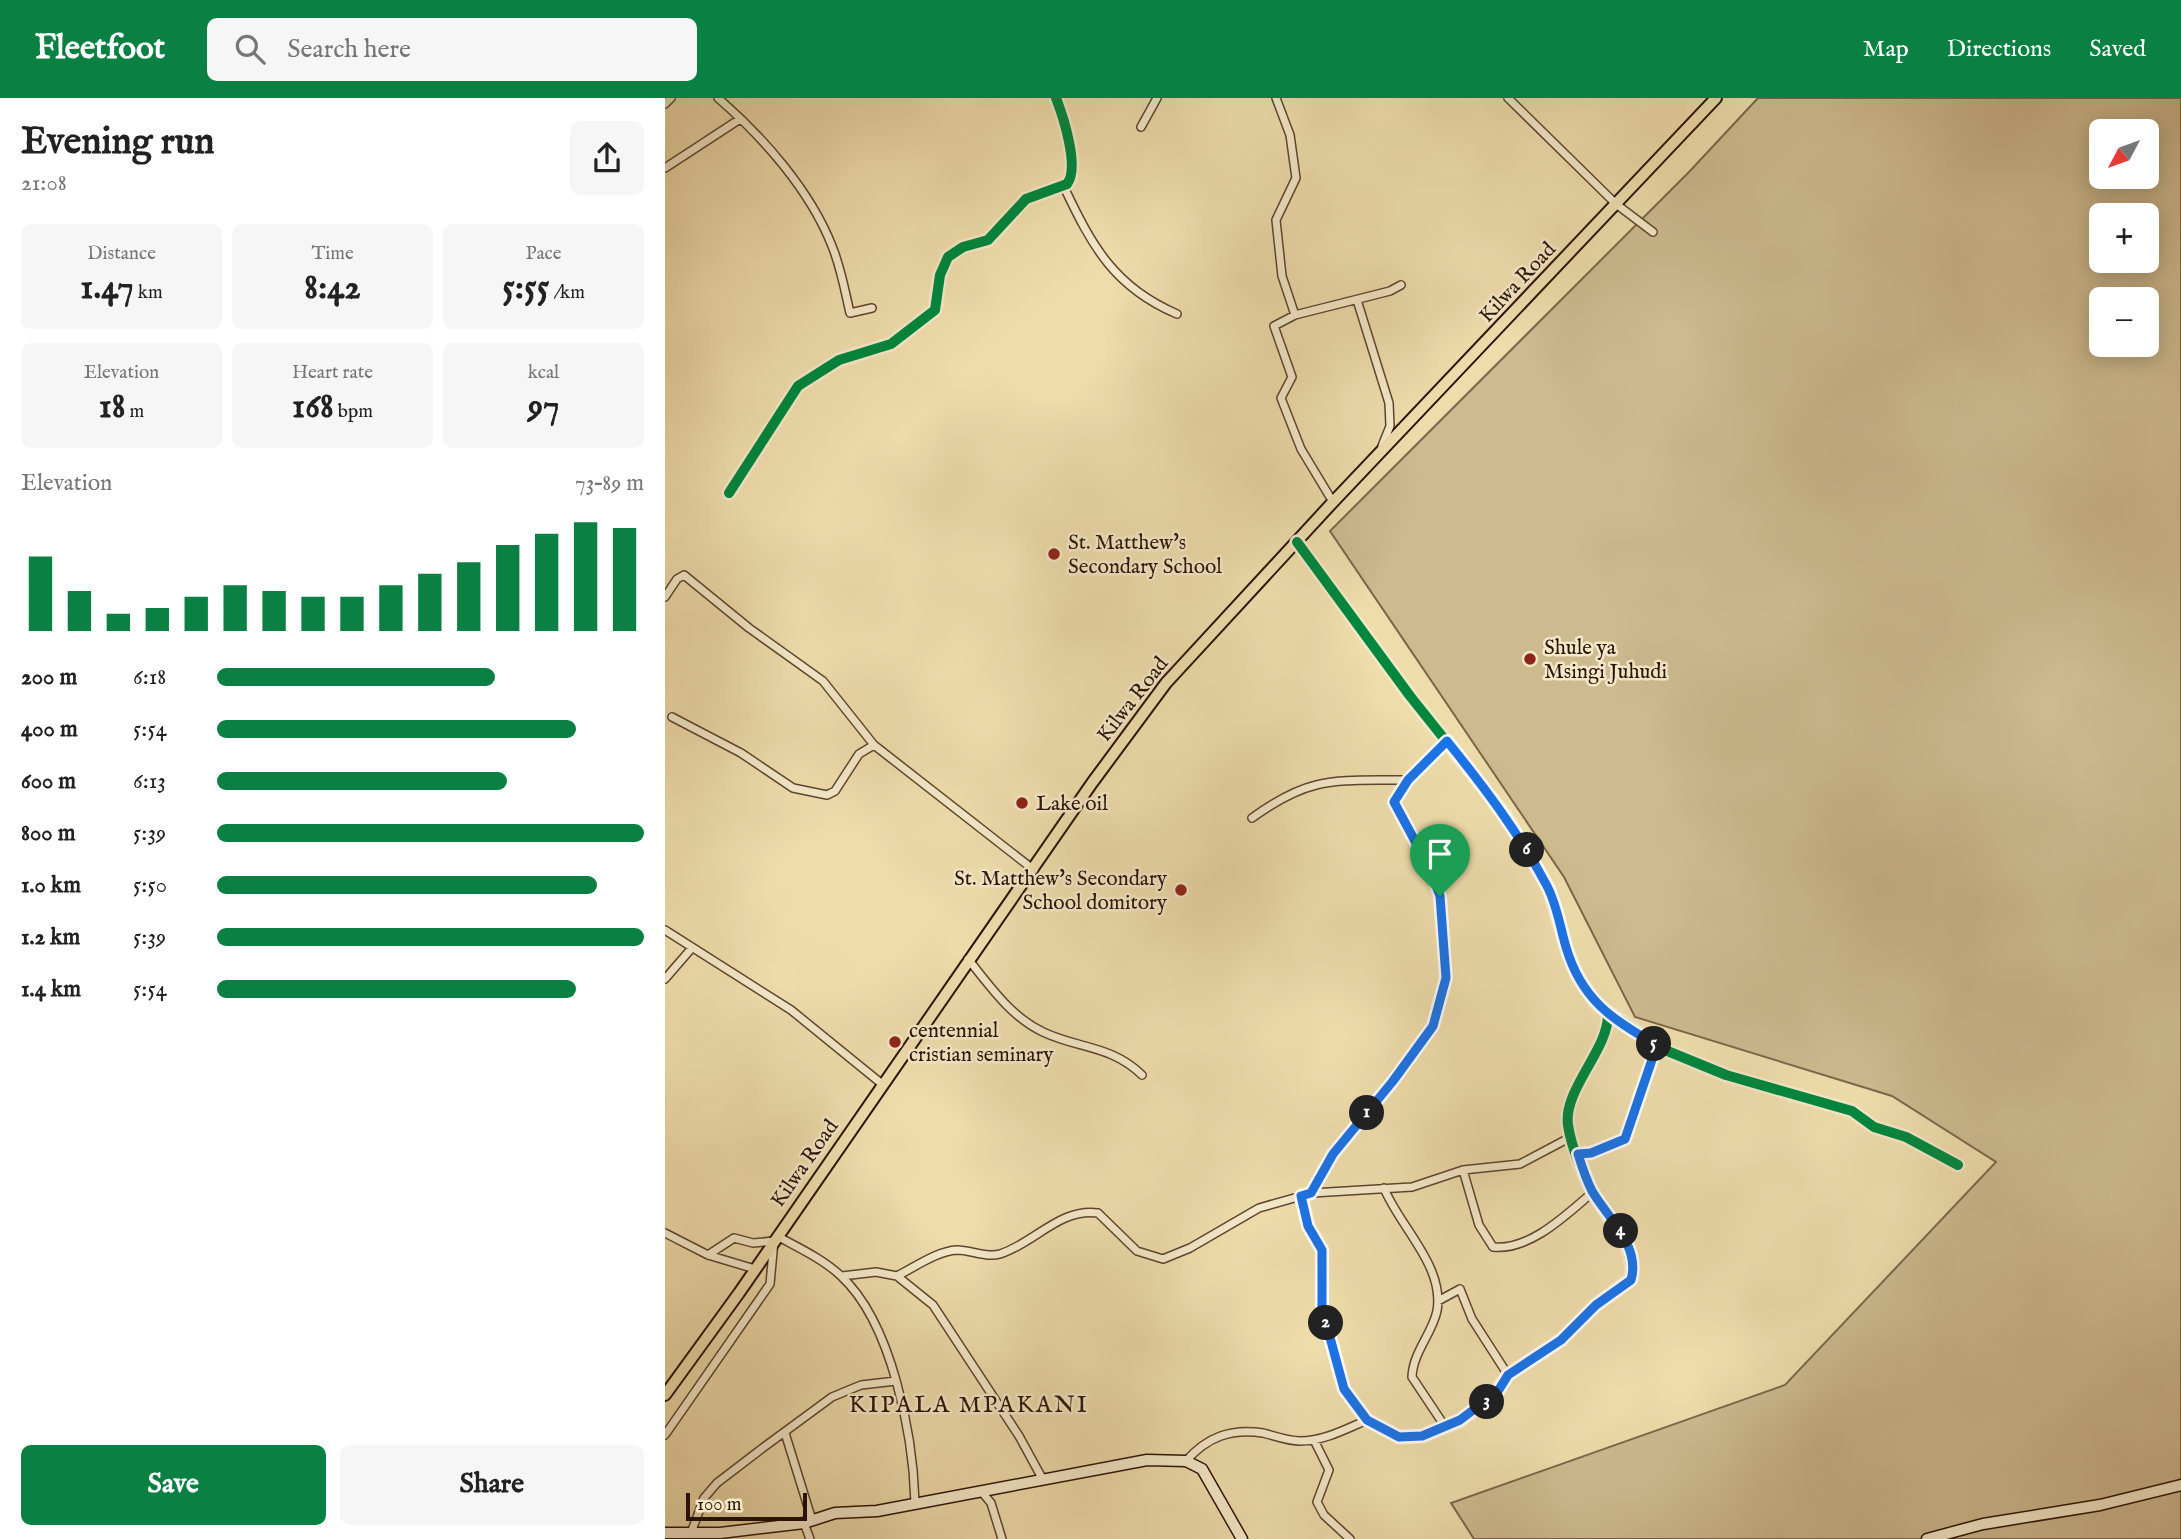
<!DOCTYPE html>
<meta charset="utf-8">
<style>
body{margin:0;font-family:"IM FELL English",serif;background:#f6f6f6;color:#222;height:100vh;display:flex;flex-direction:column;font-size:26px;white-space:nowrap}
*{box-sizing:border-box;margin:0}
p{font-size:23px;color:#767676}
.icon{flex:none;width:38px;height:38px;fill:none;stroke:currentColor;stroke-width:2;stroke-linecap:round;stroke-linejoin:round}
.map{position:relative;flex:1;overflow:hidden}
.side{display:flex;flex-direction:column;background:#fff;width:665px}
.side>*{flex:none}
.needle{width:46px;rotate:229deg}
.buttons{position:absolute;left:1424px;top:21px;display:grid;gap:14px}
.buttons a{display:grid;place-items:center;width:70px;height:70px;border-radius:10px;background:#fff;box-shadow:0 4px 18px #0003;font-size:35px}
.scale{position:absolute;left:21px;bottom:18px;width:121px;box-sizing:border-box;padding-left:7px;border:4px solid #2b1307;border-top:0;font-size:19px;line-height:24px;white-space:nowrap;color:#2b1307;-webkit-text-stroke:5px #f4e8c8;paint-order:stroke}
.pin{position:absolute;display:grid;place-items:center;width:60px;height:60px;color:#fff;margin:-72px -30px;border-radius:50% 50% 50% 0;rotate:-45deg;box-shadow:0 0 7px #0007}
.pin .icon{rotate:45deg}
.km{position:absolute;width:35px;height:35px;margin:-18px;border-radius:50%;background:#222;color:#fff;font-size:19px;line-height:35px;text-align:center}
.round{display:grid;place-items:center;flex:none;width:74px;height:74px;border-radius:10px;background:#f6f6f6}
.head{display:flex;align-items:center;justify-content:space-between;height:119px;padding:0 21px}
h1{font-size:38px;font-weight:700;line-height:52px}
.metrics{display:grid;grid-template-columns:repeat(3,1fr);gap:10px;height:119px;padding:7px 21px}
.metrics div{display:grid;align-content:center;border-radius:10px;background:#f6f6f6;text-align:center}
.metrics b{font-size:35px;font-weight:700}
.metrics small{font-size:19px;font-weight:400}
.metrics p{font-size:19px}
.chart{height:196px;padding:14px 21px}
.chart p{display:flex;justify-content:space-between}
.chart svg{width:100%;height:126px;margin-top:7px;stroke:#0b8043;stroke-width:6}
.action{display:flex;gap:14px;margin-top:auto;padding:14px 21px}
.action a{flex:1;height:80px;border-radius:10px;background:#0b8043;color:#fff;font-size:28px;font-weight:700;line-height:80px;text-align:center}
.action a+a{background:#f6f6f6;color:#222}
ul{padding:0 21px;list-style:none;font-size:23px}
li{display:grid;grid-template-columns:112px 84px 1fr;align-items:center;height:52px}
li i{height:18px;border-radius:9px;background:#0b8043}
header{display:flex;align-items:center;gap:42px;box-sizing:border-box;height:98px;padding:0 35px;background:#0b8043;color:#fff}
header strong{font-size:33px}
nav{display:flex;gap:38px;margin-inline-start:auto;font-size:24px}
.search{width:490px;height:63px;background:#f6f6f6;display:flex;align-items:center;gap:18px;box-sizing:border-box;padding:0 24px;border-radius:10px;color:#767676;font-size:26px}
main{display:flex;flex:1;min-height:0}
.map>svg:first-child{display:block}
.green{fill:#cdba8f;stroke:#7c664b;stroke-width:2;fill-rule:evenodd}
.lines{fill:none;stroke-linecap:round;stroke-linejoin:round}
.minor-casing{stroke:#5c4530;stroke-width:10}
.secondary-casing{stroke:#2b1307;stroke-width:13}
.trunk-casing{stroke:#2b1307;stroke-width:14}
.minor{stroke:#f4e8c8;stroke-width:7}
.secondary{stroke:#f4e8c8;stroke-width:10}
.trunk{stroke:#eedcab;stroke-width:10}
.cycleway-casing{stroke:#f4e8c8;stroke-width:15}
.cycleway{stroke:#00873e;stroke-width:10}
.route-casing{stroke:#fff;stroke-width:14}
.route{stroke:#1a73e8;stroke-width:9}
.poi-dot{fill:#8f2418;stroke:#f4e8c8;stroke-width:2.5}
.labels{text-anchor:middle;stroke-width:5;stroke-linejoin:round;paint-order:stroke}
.street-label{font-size:21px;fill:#2b1307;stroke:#f4e8c8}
.poi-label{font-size:21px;fill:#2b1307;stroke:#f4e8c8;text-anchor:start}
.quarter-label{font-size:24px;letter-spacing:2px;fill:#2b1307;stroke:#f4e8c8}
</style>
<header>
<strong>Fleetfoot</strong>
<div class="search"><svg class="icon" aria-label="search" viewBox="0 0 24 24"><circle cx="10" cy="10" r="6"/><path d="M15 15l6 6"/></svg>Search here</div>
<nav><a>Map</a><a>Directions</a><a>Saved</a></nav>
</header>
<main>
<section class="side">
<div class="head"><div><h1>Evening run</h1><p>21:08</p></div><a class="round"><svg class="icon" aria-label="share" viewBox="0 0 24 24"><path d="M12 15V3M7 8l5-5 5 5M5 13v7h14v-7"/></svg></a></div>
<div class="metrics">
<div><p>Distance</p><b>1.47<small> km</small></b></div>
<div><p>Time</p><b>8:42</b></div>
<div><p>Pace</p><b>5:55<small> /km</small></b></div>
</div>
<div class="metrics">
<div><p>Elevation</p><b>18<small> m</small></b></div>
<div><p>Heart rate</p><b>168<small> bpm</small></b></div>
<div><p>kcal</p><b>97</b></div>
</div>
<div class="chart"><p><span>Elevation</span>73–89 m</p>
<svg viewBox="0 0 160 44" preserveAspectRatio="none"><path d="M5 44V18M15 44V30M25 44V38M35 44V36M45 44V32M55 44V28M65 44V30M75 44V32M85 44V32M95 44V28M105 44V24M115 44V20M125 44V14M135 44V10M145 44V6M155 44V8"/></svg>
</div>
<ul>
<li><b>200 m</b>6:18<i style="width:65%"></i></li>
<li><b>400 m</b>5:54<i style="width:84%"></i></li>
<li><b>600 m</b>6:13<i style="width:68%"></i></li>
<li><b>800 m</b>5:39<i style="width:100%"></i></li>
<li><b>1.0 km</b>5:50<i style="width:89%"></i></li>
<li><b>1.2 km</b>5:39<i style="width:100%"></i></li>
<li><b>1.4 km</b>5:54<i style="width:84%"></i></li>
</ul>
<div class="action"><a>Save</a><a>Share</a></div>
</section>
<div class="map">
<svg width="1516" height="1441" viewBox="0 0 1516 1441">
<rect width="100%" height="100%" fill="#eedcab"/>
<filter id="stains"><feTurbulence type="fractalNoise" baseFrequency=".00286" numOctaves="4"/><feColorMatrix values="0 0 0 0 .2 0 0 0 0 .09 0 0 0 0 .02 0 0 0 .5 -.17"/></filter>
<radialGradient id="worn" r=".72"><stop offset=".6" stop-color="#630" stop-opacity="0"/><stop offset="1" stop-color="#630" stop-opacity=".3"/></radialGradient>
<path class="green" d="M1093 0H1516V1441H809L786 1405 1120 1287 1331 1064 1227 998 970 919 899 779 665 433 1024 74ZM1437 33H1482V79H1437ZM1437 117H1482V163H1437ZM1437 201H1482V247H1437Z"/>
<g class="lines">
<g class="minor-casing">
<path id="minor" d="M53 0C98 39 145 92 167 148 176 170 180 193 185 215L207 210
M611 0 625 37 631 80 611 122 617 178 630 217
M843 0 951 106 988 134
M0 6 6 0
M476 29 492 0
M0 70 75 21
M399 89C427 148 449 189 512 216
M692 202 724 305 725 328 717 348
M64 395 133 288 174 262 226 246 270 212 275 177 283 159 298 149 323 142 361 101 402 86C415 70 398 18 391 0
M668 404 636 351 616 300 627 279 609 228 630 217 725 193 736 187
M632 444 745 598 840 717 883 789 902 852 912 877 931 906 1000 952 1061 977 1187 1013 1209 1029 1241 1039 1293 1067
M0 499 12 481 19 477 84 530 158 583 209 647 369 772
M7 619 76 655 128 690 162 697 170 693 194 656 209 647
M587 720C647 676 672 683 743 682
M0 832 126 912 217 986
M303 861C325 888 346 919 378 934 414 951 446 947 477 977
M0 881 26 851
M913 1056 926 1055 960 1041 992 947
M798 1072 814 1127 828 1149C865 1153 902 1116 928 1094
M719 1090C734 1128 780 1168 772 1213 767 1236 748 1254 747 1279L781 1330
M647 1095 668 1056 728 983 768 927 778 891 781 880 775 798 765 771 729 704 743 682 782 643
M636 1098 643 1128 657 1152V1210L679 1291 702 1322 734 1339 757 1338 795 1323 823 1303 843 1277 896 1242 931 1207 967 1180C967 1139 945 1125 927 1093 917 1075 906 1048 903 1027 898 992 943 952 943 917
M0 1135 43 1157 90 1171
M112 1138C134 1150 158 1161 176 1178 227 1225 248 1337 250 1404
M177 1178 211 1174 232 1178 268 1207 354 1338 377 1380
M232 1178C250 1169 272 1153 292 1152 306 1152 322 1160 335 1156 370 1145 394 1110 433 1115L472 1153 498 1161 525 1150 594 1110 647 1095 747 1089 798 1072 855 1066 906 1039
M773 1203 795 1191 807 1221 843 1277
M120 1335 147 1422
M0 1337 105 1186 109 1143 88 1145 69 1140 43 1157
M649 1342 664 1372 652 1404 659 1417 685 1441
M521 1363C542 1339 566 1330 598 1335 610 1338 623 1343 635 1343 659 1343 681 1331 702 1322
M316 1393 326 1405 337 1441
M139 1425 145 1441
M26 1435 39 1400 52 1385 99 1349 167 1299 196 1287 231 1283"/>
</g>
<g class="secondary-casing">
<path id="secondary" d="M0 1435H55L139 1425 170 1415 212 1413 482 1362 521 1363 537 1371 577 1441
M1262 1441 1318 1426 1435 1407 1516 1387"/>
</g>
<g class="trunk-casing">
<path id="trunk" d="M0 1297 74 1195 427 685 501 585 668 404 1051 0"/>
</g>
<use href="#minor" class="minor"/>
<use href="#secondary" class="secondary"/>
<use href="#trunk" class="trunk"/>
<g class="cycleway-casing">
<path id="cycleway" d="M64 395 133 288 174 262 226 246 270 212 275 177 283 159 298 149 323 142 361 101 402 86C415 70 398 18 391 0
M632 444 745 598 840 717 883 789 902 852 912 877 931 906 1000 952 1061 977 1187 1013 1209 1029 1241 1039 1293 1067
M636 1098 643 1128 657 1152V1210L679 1291 702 1322 734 1339 757 1338 795 1323 823 1303 843 1277 896 1242 931 1207 967 1180C967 1139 945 1125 927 1093 917 1075 906 1048 903 1027 898 992 943 952 943 917"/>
</g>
<use href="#cycleway" class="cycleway"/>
</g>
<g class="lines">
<g class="route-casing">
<path id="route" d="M782 643C819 689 854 735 882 788 892 807 895 829 901 849 916 901 947 922 992 947L960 1041 926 1055 913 1056C917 1069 921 1081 927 1093 942 1119 976 1148 966 1182L931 1207 896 1242 843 1277 833 1293 795 1322 757 1338 734 1339 702 1322 679 1291 657 1210V1152L643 1128 636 1098 646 1095 668 1056 728 983 768 928 778 891 781 880 775 798 765 771 729 704 743 682Z"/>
</g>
<use href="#route" class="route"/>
</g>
<g class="poi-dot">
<circle cx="389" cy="456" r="7"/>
<circle cx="865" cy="561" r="7"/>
<circle cx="357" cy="705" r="7"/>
<circle cx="516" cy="792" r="7"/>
<circle cx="230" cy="944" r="7"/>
</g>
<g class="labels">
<g class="street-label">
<text transform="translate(852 184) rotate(-47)" y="7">Kilwa Road</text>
<text transform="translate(467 601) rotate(-52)" y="7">Kilwa Road</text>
<text transform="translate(139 1065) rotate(-55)" y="7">Kilwa Road</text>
</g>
<g class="poi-label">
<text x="403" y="451">St. Matthew's<tspan x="403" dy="24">Secondary School</tspan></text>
<text x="879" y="556">Shule ya<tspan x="879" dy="24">Msingi Juhudi</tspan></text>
<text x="371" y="712">Lake oil</text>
<text x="502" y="787" text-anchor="end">St. Matthew's Secondary<tspan x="502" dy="24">School domitory</tspan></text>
<text x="244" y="939">centennial<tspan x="244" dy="24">cristian seminary</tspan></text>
</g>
<g class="quarter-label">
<text x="304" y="1314">KIPALA MPAKANI</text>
</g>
</g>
<rect width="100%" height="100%" filter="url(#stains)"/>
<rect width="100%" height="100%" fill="url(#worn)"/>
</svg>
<div class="buttons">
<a><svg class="needle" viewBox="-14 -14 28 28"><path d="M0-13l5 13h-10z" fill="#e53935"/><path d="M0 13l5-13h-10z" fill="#767676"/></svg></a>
<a>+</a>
<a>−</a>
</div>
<div class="scale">100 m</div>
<div class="pin" style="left:775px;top:798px;background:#1e9e55"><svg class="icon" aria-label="arrive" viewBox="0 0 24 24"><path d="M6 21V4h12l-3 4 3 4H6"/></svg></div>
<b class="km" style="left:702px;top:1015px">1</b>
<b class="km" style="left:661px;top:1225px">2</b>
<b class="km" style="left:822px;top:1304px">3</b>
<b class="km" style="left:956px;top:1133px">4</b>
<b class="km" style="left:989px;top:946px">5</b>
<b class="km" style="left:862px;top:752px">6</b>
</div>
</main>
